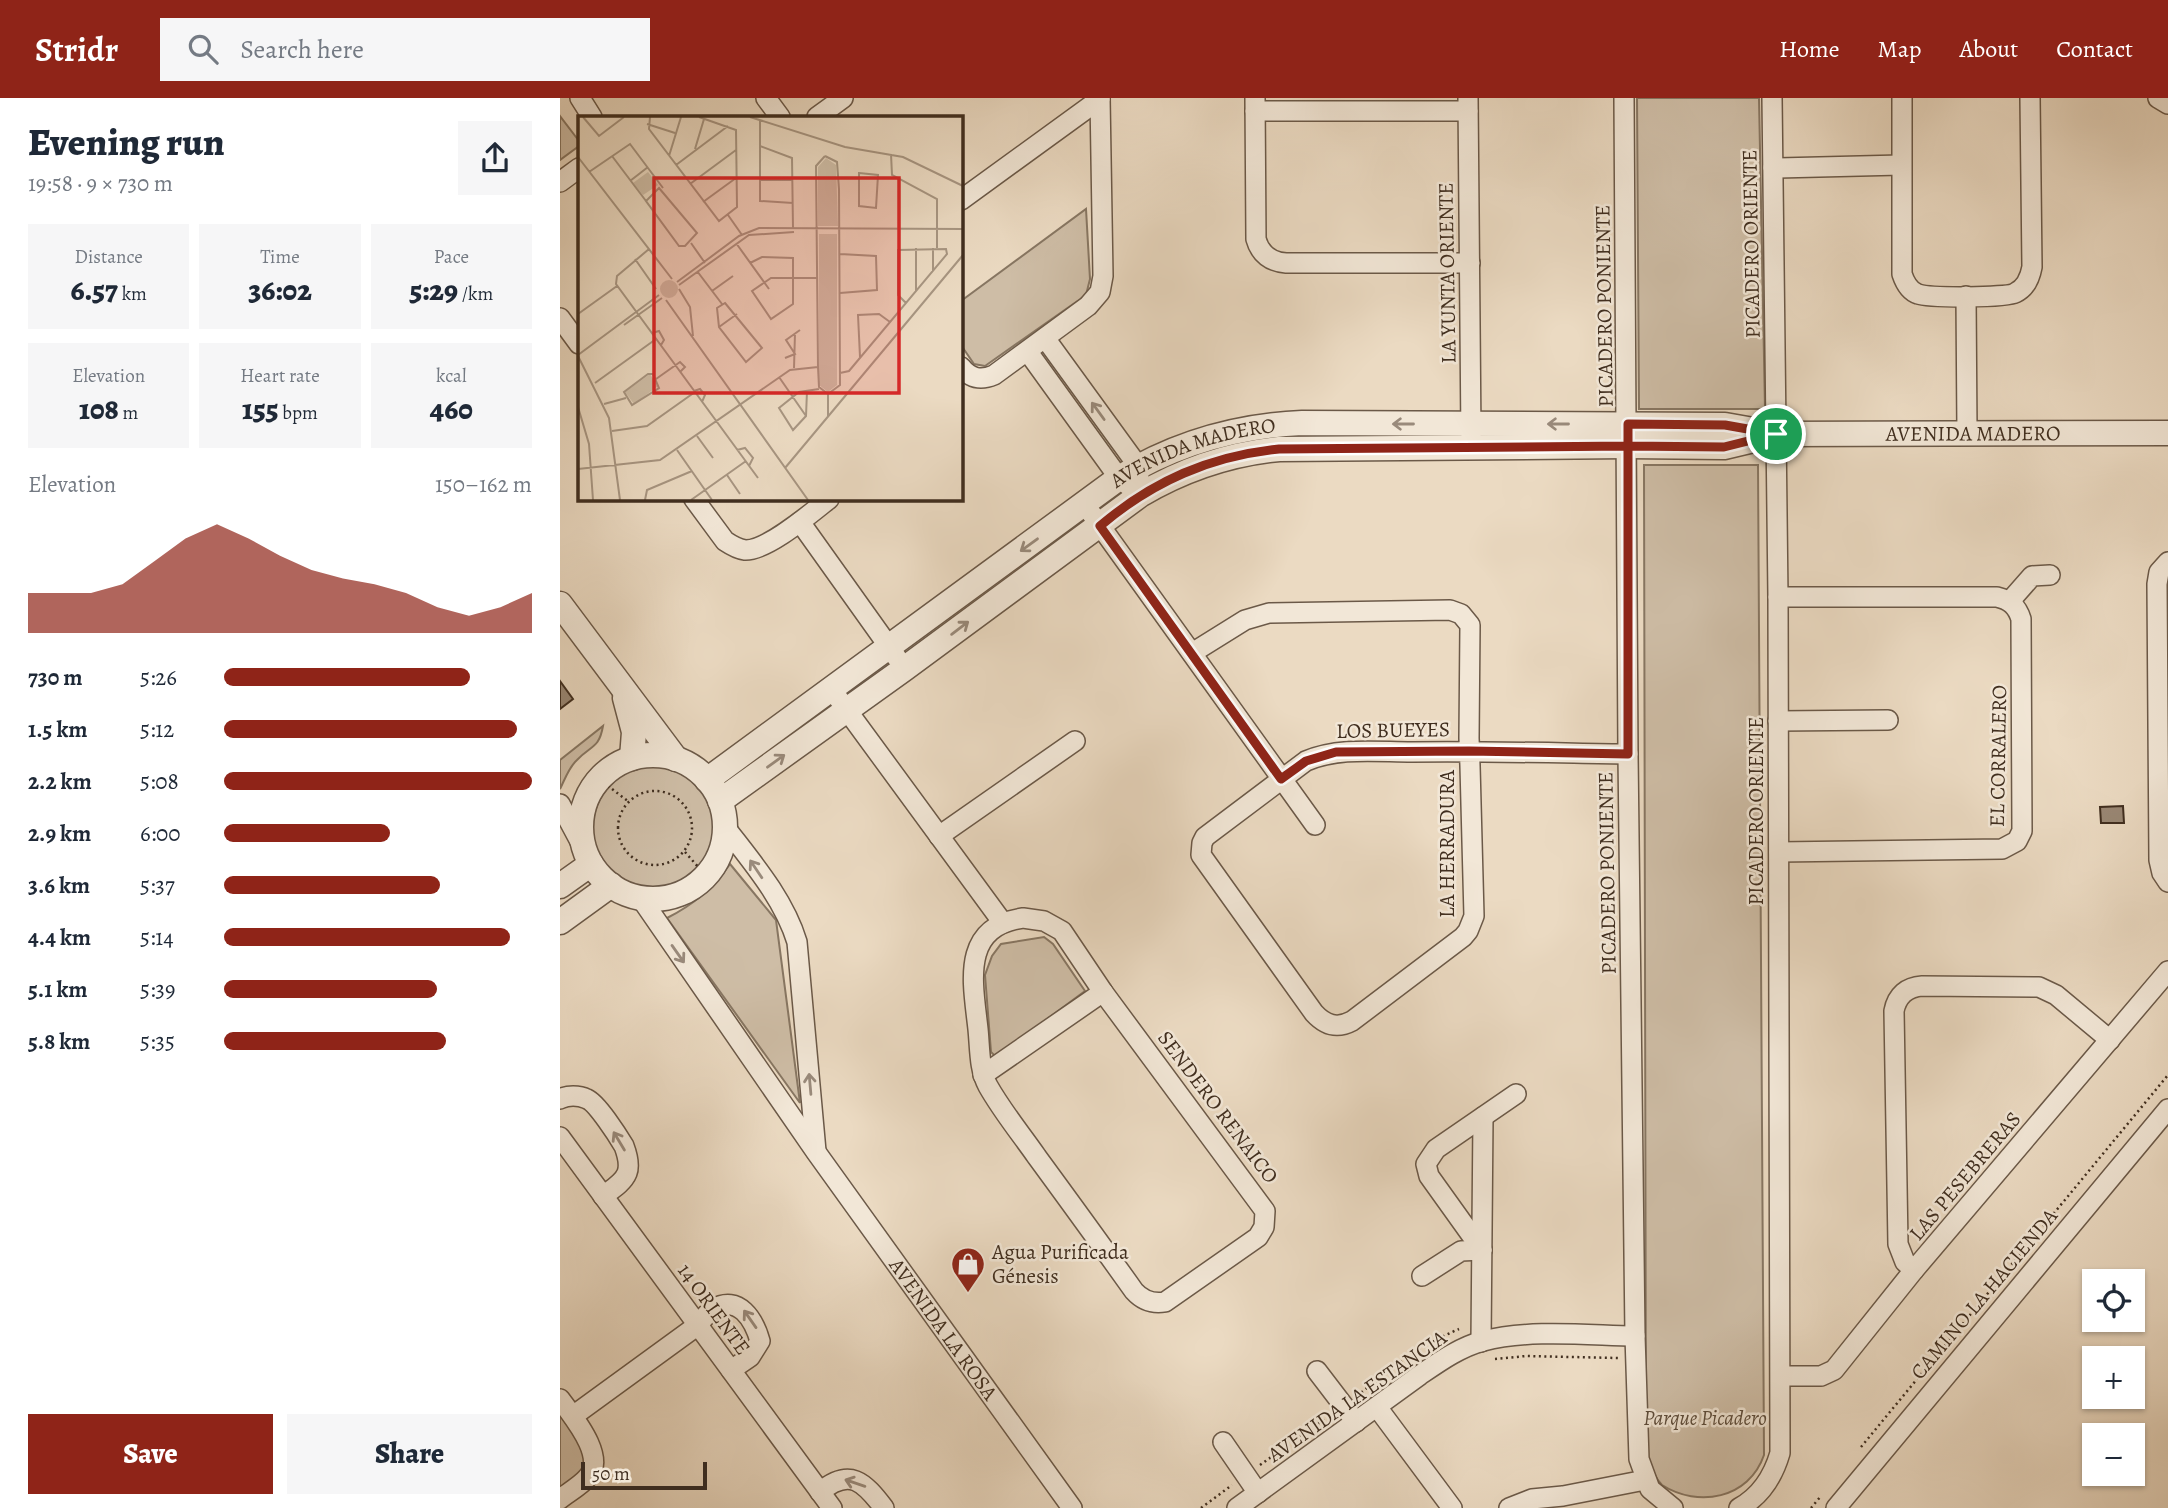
<!DOCTYPE html>
<meta charset="utf-8">
<style>
body{margin:0;font-family:Alegreya,serif;background:#f6f6f7;color:#1f2937;height:100vh;display:flex;flex-direction:column;font-size:26px;white-space:nowrap}
*{box-sizing:border-box;margin:0}
p{font-size:23px;color:#747a83}
.icon{flex:none;width:38px;height:38px;fill:none;stroke:currentColor;stroke-width:2;stroke-linecap:round;stroke-linejoin:round}
.map{position:relative;flex:1;overflow:hidden}
.details{display:flex;flex-direction:column;background:#fff;width:560px}
.details>*{flex:none}
.tools{position:absolute;left:1522px;top:1171px;display:grid;gap:14px}
.tools a{display:grid;place-items:center;width:63px;height:63px;border-radius:0px;background:#fff;box-shadow:0 2px 5px #0004;font-size:35px}
.scale{position:absolute;left:21px;bottom:18px;width:126px;box-sizing:border-box;padding-left:7px;border:4px solid #402e1f;border-top:0;font-size:19px;line-height:24px;white-space:nowrap;color:#402e1f;-webkit-text-stroke:5px #f2e7d7;paint-order:stroke}
.pin{position:absolute;display:grid;place-items:center;width:60px;height:60px;color:#fff;margin:-30px;border:4px solid #fff;border-radius:50%;box-shadow:0 2px 7px #0007}
.round{display:grid;place-items:center;flex:none;width:74px;height:74px;border-radius:0px;background:#f6f6f7}
.headline{display:flex;align-items:center;justify-content:space-between;height:119px;padding:0 28px}
h1{font-size:38px;font-weight:800;line-height:52px}
.stats{display:grid;grid-template-columns:repeat(3,1fr);gap:10px;height:119px;padding:7px 28px}
.stats div{display:grid;align-content:center;border-radius:0px;background:#f6f6f7;text-align:center}
.stats b{font-size:30px;font-weight:800}
.stats small{font-size:19px;font-weight:400}
.stats p{font-size:19px}
.chart{height:196px;padding:14px 28px}
.chart p{display:flex;justify-content:space-between}
.chart svg{width:100%;height:126px;margin-top:7px;fill:#8f2418;opacity:.7}
.button{display:flex;gap:14px;margin-top:auto;padding:14px 28px}
.button a{flex:1;height:80px;border-radius:0px;background:#8f2418;color:#fff;font-size:28px;font-weight:800;line-height:80px;text-align:center}
.button a+a{background:#f6f6f7;color:#1f2937}
ul{padding:0 28px;list-style:none;font-size:23px}
li{display:grid;grid-template-columns:112px 84px 1fr;align-items:center;height:52px}
li i{height:18px;border-radius:9px;background:#8f2418}
header{display:flex;align-items:center;gap:42px;box-sizing:border-box;height:98px;padding:0 35px;background:#8f2418;color:#fff}
header strong{font-size:33px}
nav{display:flex;gap:38px;margin-inline-start:auto;font-size:24px}
.search{width:490px;height:63px;background:#f6f6f7;display:flex;align-items:center;gap:18px;box-sizing:border-box;padding:0 24px;border-radius:0px;color:#747a83;font-size:26px}
main{display:flex;flex:1;min-height:0}
.map>svg:first-child{display:block}
.green{fill:#cebda6;stroke:#877662;stroke-width:2}
.building{fill:#998774;stroke:#402e1f;stroke-width:2}
.lines{fill:none;stroke-linecap:round;stroke-linejoin:round}
.minor-casing{stroke:#6b5948;stroke-width:22}
.tertiary-casing{stroke:#6b5948;stroke-width:27}
.path{stroke:#402e1f;stroke-width:2.5;stroke-dasharray:2 3.5;stroke-linecap:butt}
.minor{stroke:#f2e7d7;stroke-width:19}
.tertiary{stroke:#f2e7d7;stroke-width:24}
.oneway{stroke:#998a7b}
.route-casing{stroke:#fff;stroke-width:14}
.route{stroke:#8f2418;stroke-width:9}
.labels{text-anchor:middle;stroke-width:5;stroke-linejoin:round;paint-order:stroke}
.street-label{font-size:21px;fill:#402e1f;stroke:#f2e7d7}
.poi-label{font-size:21px;fill:#402e1f;stroke:#f2e7d7;text-anchor:start}
.park-label{font-size:21px;font-style:italic;fill:#5c4b3a;stroke:#f2e7d7}
.inset-road{fill:none;stroke:#a79581;stroke-width:2}
.view{fill:#d62828;fill-opacity:0.15;stroke:#d62828;stroke-width:3.5}
.inset-edge{fill:none;stroke:#402e1f;stroke-width:3.5}
</style>
<header>
<strong>Stridr</strong>
<div class="search"><svg class="icon" aria-label="search" viewBox="0 0 24 24"><circle cx="10" cy="10" r="6"/><path d="M15 15l6 6"/></svg>Search here</div>
<nav><a>Home</a><a>Map</a><a>About</a><a>Contact</a></nav>
</header>
<main>
<section class="details">
<div class="headline"><div><h1>Evening run</h1><p>19:58 · 9 × 730 m</p></div><a class="round"><svg class="icon" aria-label="share" viewBox="0 0 24 24"><path d="M12 15V3M7 8l5-5 5 5M5 13v7h14v-7"/></svg></a></div>
<div class="stats">
<div><p>Distance</p><b>6.57<small> km</small></b></div>
<div><p>Time</p><b>36:02</b></div>
<div><p>Pace</p><b>5:29<small> /km</small></b></div>
</div>
<div class="stats">
<div><p>Elevation</p><b>108<small> m</small></b></div>
<div><p>Heart rate</p><b>155<small> bpm</small></b></div>
<div><p>kcal</p><b>460</b></div>
</div>
<div class="chart"><p><span>Elevation</span>150–162 m</p>
<svg viewBox="0 0 160 44" preserveAspectRatio="none"><path d="M0 44V30L10 30L20 30L30 27L40 19L50 11L60 6L70 11L80 17L90 22L100 25L110 27L120 30L130 35L140 38L150 35L160 30V44z"/></svg>
</div>
<ul>
<li><b>730 m</b>5:26<i style="width:80%"></i></li>
<li><b>1.5 km</b>5:12<i style="width:95%"></i></li>
<li><b>2.2 km</b>5:08<i style="width:100%"></i></li>
<li><b>2.9 km</b>6:00<i style="width:54%"></i></li>
<li><b>3.6 km</b>5:37<i style="width:70%"></i></li>
<li><b>4.4 km</b>5:14<i style="width:93%"></i></li>
<li><b>5.1 km</b>5:39<i style="width:69%"></i></li>
<li><b>5.8 km</b>5:35<i style="width:72%"></i></li>
</ul>
<div class="button"><a>Save</a><a>Share</a></div>
</section>
<div class="map">
<svg width="1608" height="1410" viewBox="0 0 1608 1410">
<rect width="100%" height="100%" fill="#ebdac2"/>
<filter id="stains"><feTurbulence type="fractalNoise" baseFrequency=".00286" numOctaves="4"/><feColorMatrix values="0 0 0 0 .2 0 0 0 0 .09 0 0 0 0 .02 0 0 0 .5 -.17"/></filter>
<radialGradient id="worn" r=".72"><stop offset=".6" stop-color="#630" stop-opacity="0"/><stop offset="1" stop-color="#630" stop-opacity=".3"/></radialGradient>
<path class="green" d="M1077 0H1199L1205 311H1079Z
M0 18 19 43V48L0 62Z
M526 111 530 181 526 197 425 268 414 266 401 247V203Z
M1084 367H1198L1204 1357C1189 1401 1138 1410 1102 1387 1094 1379 1090 1368 1086 1358Z
M43 628C39 651 31 647 17 662 9 669 5 681 0 691V662Z
M33 730a63 63 0 1 1 126 0a63 63 0 1 1-126 0Z
M170 766 216 822 240 1005 107 820C133 807 154 790 170 766Z
M484 839 493 846 525 893 436 959 431 954 425 877 432 858 441 846Z
M0 1315C9 1329 34 1356 22 1374 18 1381 6 1386 0 1391Z"/>
<path class="building" d="M0 583 13 601 0 611Z
M1563 708 1564 725H1541L1540 709Z"/>
<g class="lines">
<g class="minor-casing">
<g id="minor">
<path d="M20 0 32 19"/>
<path d="M206 0 220 19"/>
<path d="M695 0 696 141C700 156 711 164 726 165H910"/>
<path d="M908 0 911 339"/>
<path d="M1064 0 1068 656 1075 1238 1079 1361 1090 1391 1113 1410"/>
<path d="M1342 0V176C1345 185 1349 193 1358 196 1369 200 1446 200 1455 195 1466 190 1470 180 1472 169L1470 0"/>
<path d="M1598 0 1608 6"/>
<path d="M695 13H908"/>
<path d="M257 19 283 0"/>
<path d="M1213 70 1341 67"/>
<path d="M0 84 19 70"/>
<path d="M401 102 540 1"/>
<path d="M1406 198 1407 335"/>
<path d="M0 220 19 246"/>
<path d="M485 240 578 368 579 380"/>
<path d="M468 254 559 380 570 389"/>
<path d="M401 269C410 280 420 283 434 277L528 208 540 194 543 178 540 0"/>
<path d="M134 401 165 443C171 447 177 451 185 452 207 453 251 415 269 401"/>
<path d="M531 415 755 727"/>
<path d="M240 424 337 560"/>
<path d="M1608 464 1599 474 1597 486 1599 762 1602 775 1608 784"/>
<path d="M1218 499H1437C1450 502 1457 508 1461 521L1462 733 1457 743 1442 751 1219 754"/>
<path d="M1450 503 1472 478 1490 477"/>
<path d="M632 555 685 522 709 515 890 512 901 516 910 527 909 640 910 668 914 818 908 833 903 839 792 923C777 931 765 927 754 915L641 757 642 745 645 739 746 663C779 649 817 654 852 654 924 653 996 655 1068 656"/>
<path d="M278 600 443 825"/>
<path d="M1218 623 1328 622"/>
<path d="M0 706 23 749"/>
<path d="M165 729C192 764 224 801 237 844L256 1053"/>
<path d="M379 738 515 643"/>
<path id="s1" d="M80 799 256 1054 512 1410"/>
<path d="M463 820 484 823 502 833 543 894 705 1113 704 1129 698 1139 605 1204C593 1206 583 1203 574 1193 542 1148 510 1104 477 1059 461 1036 442 1013 428 988 419 972 420 950 418 931 413 885 400 829 463 820Z"/>
<path d="M423 977 543 894"/>
<path d="M0 1001C7 997 19 997 27 1001 37 1005 58 1038 64 1048 67 1056 70 1067 67 1075 63 1085 51 1092 43 1098"/>
<path d="M0 1039 272 1410"/>
<path d="M922 1152 869 1078 866 1066 876 1051 956 996"/>
<path d="M1354 1172 1345 1164 1338 1146 1334 913C1337 897 1347 889 1362 888L1479 889 1496 897 1550 942"/>
<path d="M862 1178 901 1153 922 1152"/>
<path d="M921 1244 923 1019"/>
<path d="M757 1273 796 1324"/>
<path d="M1221 1278H1261L1274 1272 1354 1172 1608 873"/>
<path d="M0 1301C13 1319 48 1360 27 1380 20 1388 9 1394 0 1401"/>
<path d="M817 1309 892 1410"/>
<path d="M13 1318 138 1227C142 1222 148 1214 153 1211 179 1196 194 1222 200 1243L190 1259 171 1272"/>
<path d="M663 1344 698 1395"/>
<path d="M260 1394C290 1369 304 1384 324 1410"/>
<path d="M677 1410 860 1277C879 1264 900 1249 923 1243 971 1231 1025 1237 1075 1238"/>
<path d="M949 1410 972 1401 1003 1398 1085 1382"/>
<path d="M1179 1410C1201 1398 1213 1379 1220 1355L1218 499 1212 0"/>
<path d="M1276 1410 1608 1011"/>
</g>
</g>
<g class="tertiary-casing">
<g id="tertiary">
<path d="M0 506 116 661"/>
<path d="M65 600 74 634 72 660"/>
<circle cx="93" cy="729" r="72"/>
<path id="s2" d="M147 682 559 380C616 345 675 328 742 325L1165 327 1216 336 1608 335"/>
<path d="M160 703 344 571 580 397C624 371 668 356 719 351L1068 348 1164 349 1206 339"/>
<path d="M0 788 31 766"/>
<path d="M0 824 51 787"/>
</g>
</g>
<path class="path" d="M39 681 69 704
M58 730a37 37 0 1 1 74 0a37 37 0 1 1-74 0Z
M125 754 146 778
M935 1261 966 1258 1058 1260
M797 1298C829 1272 861 1247 899 1231
M1301 1349 1608 977
M700 1367 769 1318
M641 1410 672 1387
M1251 1410 1261 1398"/>
<use href="#minor" class="minor"/>
<use href="#tertiary" class="tertiary"/>
</g>
<defs><path id="oneway-shaft" d="M-6 0H5M1.5-3L5.5 0L1.5 3" fill="none" stroke-width="1.6" stroke-linecap="round" stroke-linejoin="round" transform="scale(1.75)"/></defs>
<g class="oneway">
<use href="#oneway-shaft" transform="translate(538 313) rotate(-126)"/>
<use href="#oneway-shaft" transform="translate(843 326) rotate(-180)"/>
<use href="#oneway-shaft" transform="translate(998 326) rotate(180)"/>
<use href="#oneway-shaft" transform="translate(469 447) rotate(144)"/>
<use href="#oneway-shaft" transform="translate(400 530) rotate(-37)"/>
<use href="#oneway-shaft" transform="translate(216 663) rotate(-36)"/>
<use href="#oneway-shaft" transform="translate(196 771) rotate(-124)"/>
<use href="#oneway-shaft" transform="translate(118 856) rotate(55)"/>
<use href="#oneway-shaft" transform="translate(250 986) rotate(-95)"/>
<use href="#oneway-shaft" transform="translate(59 1043) rotate(-121)"/>
<use href="#oneway-shaft" transform="translate(190 1221) rotate(-125)"/>
<use href="#oneway-shaft" transform="translate(295 1385) rotate(-161)"/>
</g>
<g class="lines">
<g class="route-casing">
<path id="route" d="M1216 336 1164 349 1068 348 719 351C650 358 593 383 540 428L721 681 746 663 776 654 909 653 1068 656V326L1165 327 1216 336"/>
</g>
<use href="#route" class="route"/>
</g>
<defs>
<g id="shop-pin" transform="scale(1.75)"><path d="M0 17L-7.5 6A9.5 9.5 0 1 1 7.5 6Z" fill="#8f2418" stroke="#f2e7d7"/><path d="M-5-2.5h2.3a2.7 3.5 0 0 1 5.4 0H5L5.5 6h-11ZM-1.5-2.5h3a1.5 2.3 0 0 0-3 0Z" fill="#fff"/></g>
</defs>
<g fill-rule="evenodd">
<use href="#shop-pin" x="408" y="1166"/>
</g>
<g class="labels">
<g class="street-label">
<text transform="translate(1191 146) rotate(-91)" y="7">PICADERO ORIENTE</text>
<text transform="translate(887 175) rotate(-91)" y="7">LA YUNTA ORIENTE</text>
<text transform="translate(1044 208) rotate(-91)" y="7">PICADERO PONIENTE</text>
<text dy="7" stroke="none"><textPath href="#s2" startOffset="1376">AVENIDA MADERO</textPath></text>
<text dy="7" stroke="none"><textPath href="#s2" startOffset="590">AVENIDA MADERO</textPath></text>
<text transform="translate(833 632) rotate(-1)" y="7">LOS BUEYES</text>
<text transform="translate(1438 658) rotate(-89)" y="7">EL CORRALERO</text>
<text transform="translate(1196 713) rotate(-90)" y="7">PICADERO ORIENTE</text>
<text transform="translate(887 746) rotate(-90)" y="7">LA HERRADURA</text>
<text transform="translate(1047 775) rotate(-91)" y="7">PICADERO PONIENTE</text>
<text transform="translate(658 1009) rotate(53)" y="7">SENDERO RENAICO</text>
<text transform="translate(1405 1078) rotate(-50)" y="7">LAS PESEBRERAS</text>
<text transform="translate(1424 1196) rotate(-50)" y="7">CAMINO LA HACIENDA</text>
<text transform="translate(154 1211) rotate(54)" y="7">14 ORIENTE</text>
<text dy="7" stroke="none"><textPath href="#s1" startOffset="528">AVENIDA LA ROSA</textPath></text>
<text transform="translate(797 1298) rotate(-35)" y="7">AVENIDA LA ESTANCIA</text>
</g>
<g class="poi-label">
<text x="432" y="1161">Agua Purificada<tspan x="432" dy="24">Génesis</tspan></text>
</g>
<g class="park-label">
<text x="1145" y="1327">Parque Picadero</text>
</g>
</g>
<g transform="translate(18 18)">
<rect width="385" height="385" fill="#ebdac2"/>
<path d="M248 42 258 49 260 110H240V51ZM70 56 80 69 65 79 55 67ZM241 118H259V269L250 276 241 269ZM82 173a9 9 0 1 1 18 0a9 9 0 1 1-18 0ZM72 258 80 270 56 288 47 276Z" fill="#cebda6"/>
<path class="inset-road" d="M5 1 21 20 46 1M72 1 71 13 141 105 159 91 158 14 121 1M172 1 267 31 325 41 385 70M182 4V85L215 87M69 8 97 17M182 30 214 42 215 112M117 33 126 3M313 38 314 59 359 83V132M34 40 68 85M91 40 103 1M247 40 259 46 261 73 262 269 250 278M247 40 238 50 240 251 241 271 250 278M0 41 94 163M98 49 150 10M11 56 52 28 85 72M281 57 300 59 298 92 281 90ZM182 64H214M52 65 70 51M112 68 158 34M81 72 119 117 107 130H101L68 85ZM125 86 158 62M150 99 164 119M113 127 127 147M158 127 191 173M338 132V175M355 132V155M71 133 39 160 38 168 180 362M262 138 298 140 299 174 262 177M57 143 78 173M172 147 184 141 215 142V188L193 203 174 175 193 162H239M119 155 144 188M99 166 161 120 181 112 385 113M101 169 171 119 216 116M101 173 112 191 115 220M134 175 155 160M88 184 230 384M147 187 184 232 168 246 141 211 139 192ZM0 198 39 170M46 209 84 182M141 211 159 198M74 217 81 215 86 224 83 229M0 239 81 179M0 240 31 302 42 384M282 241 280 199 301 198 312 206M207 242 217 238 208 224 222 214M216 252 217 217M262 257 271 255 369 138 368 133 320 134V179L328 187M70 258H75L81 272 54 289 46 276ZM201 261 228 300M78 263 102 246 107 251 102 256M17 267 78 223M116 275 122 273 127 279 124 286M229 275 228 300 215 314 201 292 221 276 241 273M250 278V300M26 288 48 282M0 291 11 328 15 384M34 315 69 310 117 276M119 320 135 342M99 334 134 384M159 334 167 332 175 342 171 350M207 352 385 139M0 353 82 344 212 254 240 251M149 359 162 378M67 384 69 374 114 355M113 384 168 345"/>
<path class="view" d="M76 62H321V277H76Z"/>
<rect width="385" height="385" class="inset-edge"/>
</g>
<rect width="100%" height="100%" filter="url(#stains)"/>
<rect width="100%" height="100%" fill="url(#worn)"/>
</svg>
<div class="tools">
<a><svg class="icon" aria-label="locate" viewBox="0 0 24 24"><circle cx="12" cy="12" r="6"/><path d="M12 2v4M12 18v4M2 12h4M18 12h4"/></svg></a>
<a>+</a>
<a>−</a>
</div>
<div class="scale">50 m</div>
<div class="pin" style="left:1216px;top:336px;background:#1e9e55"><svg class="icon" aria-label="arrive" viewBox="0 0 24 24"><path d="M6 21V4h12l-3 4 3 4H6"/></svg></div>
</div>
</main>
